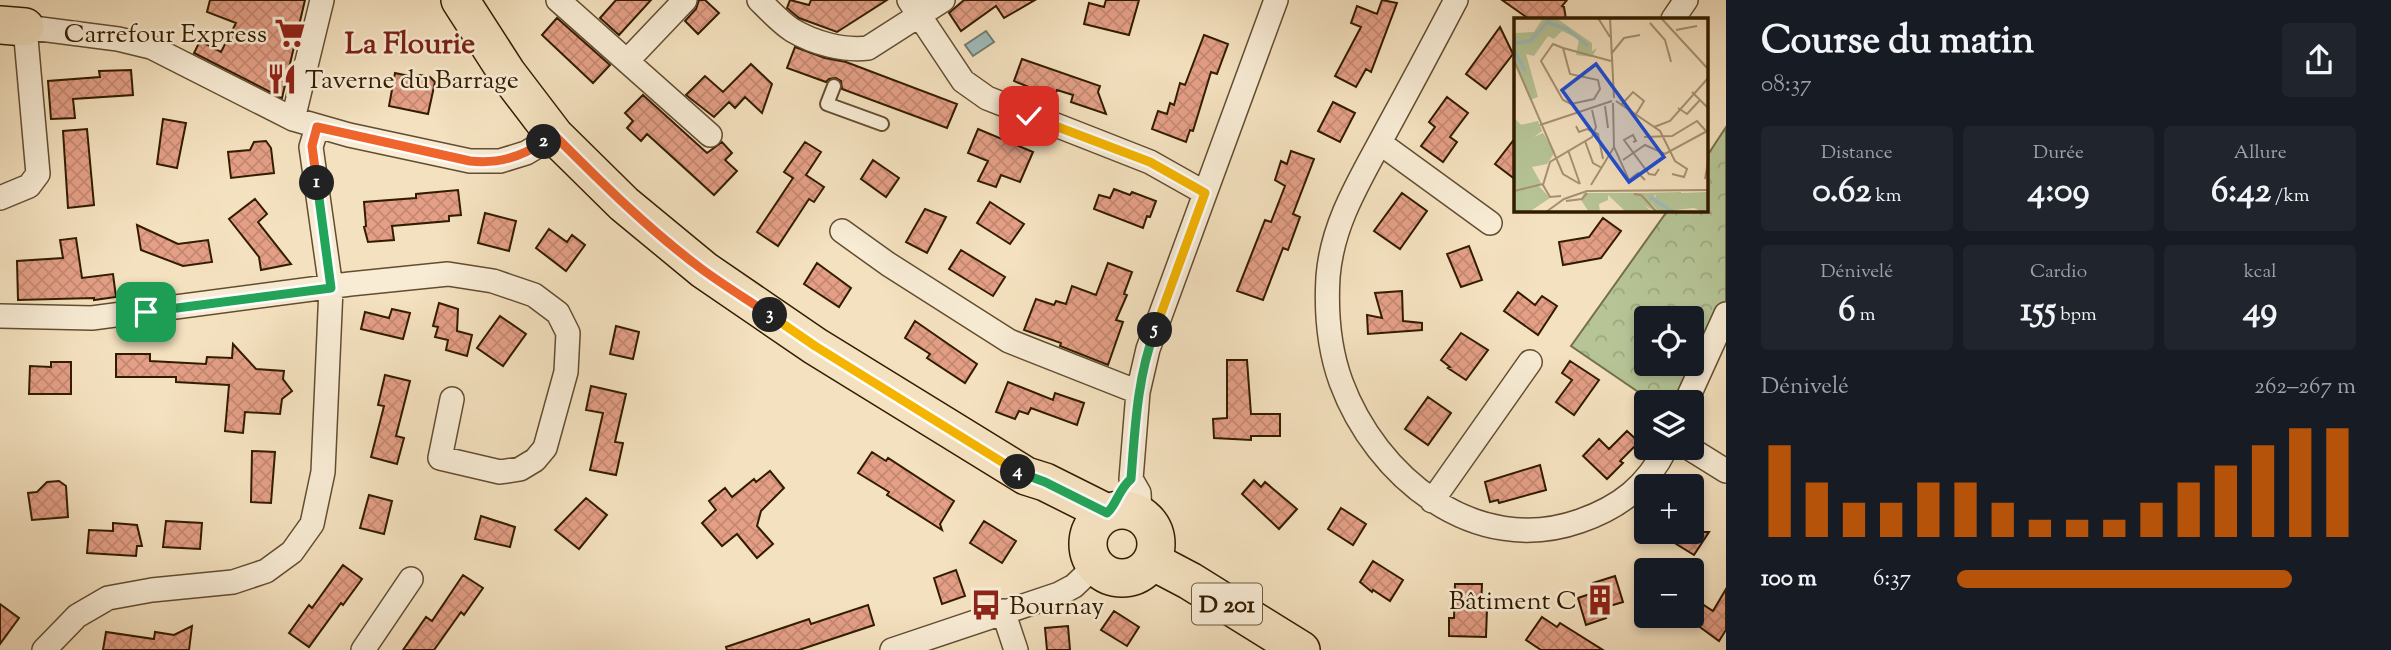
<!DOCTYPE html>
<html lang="fr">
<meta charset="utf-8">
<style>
body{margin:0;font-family:"Sorts Mill Goudy",serif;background:#20242c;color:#f1f3f6;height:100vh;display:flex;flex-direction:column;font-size:26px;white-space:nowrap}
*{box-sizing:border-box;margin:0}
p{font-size:23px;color:#9ea1a6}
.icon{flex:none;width:38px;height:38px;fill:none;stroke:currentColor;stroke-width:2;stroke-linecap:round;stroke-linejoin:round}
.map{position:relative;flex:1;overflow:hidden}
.details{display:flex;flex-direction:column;background:#171b24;width:665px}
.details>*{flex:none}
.buttons{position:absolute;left:1634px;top:306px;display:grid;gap:14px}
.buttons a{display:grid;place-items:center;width:70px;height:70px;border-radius:7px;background:#171b24;box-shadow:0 4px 10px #0003;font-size:35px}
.pin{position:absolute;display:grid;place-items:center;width:60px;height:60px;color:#fff;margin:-30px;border-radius:14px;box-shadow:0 4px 10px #0006}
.km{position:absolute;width:35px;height:35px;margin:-18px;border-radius:50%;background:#222;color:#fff;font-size:19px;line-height:35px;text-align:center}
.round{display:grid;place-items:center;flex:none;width:74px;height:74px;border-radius:7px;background:#20242c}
.headline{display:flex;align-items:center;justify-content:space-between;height:119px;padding:0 35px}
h1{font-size:38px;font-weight:700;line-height:52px}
.stats{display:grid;grid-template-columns:repeat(3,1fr);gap:10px;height:119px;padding:7px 35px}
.stats div{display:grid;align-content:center;border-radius:7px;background:#20242c;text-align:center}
.stats b{font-size:35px;font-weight:700}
.stats small{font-size:19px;font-weight:400}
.stats p{font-size:19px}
.chart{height:196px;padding:14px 35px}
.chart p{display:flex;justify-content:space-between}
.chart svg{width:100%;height:126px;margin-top:7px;stroke:#b45309;stroke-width:6}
ul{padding:0 35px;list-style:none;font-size:23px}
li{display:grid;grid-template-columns:112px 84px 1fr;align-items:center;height:52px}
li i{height:18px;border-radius:9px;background:#b45309}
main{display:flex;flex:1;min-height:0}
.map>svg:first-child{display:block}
.forest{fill:url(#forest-crowns);stroke:#74704b;stroke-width:2;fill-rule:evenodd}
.water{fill:#9fbbba;stroke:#737b70;stroke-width:2}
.building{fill:url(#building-cross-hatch);stroke:#321c00;stroke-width:2}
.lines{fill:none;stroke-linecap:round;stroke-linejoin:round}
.service-casing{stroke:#624d30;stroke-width:16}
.minor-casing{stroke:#624d30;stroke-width:26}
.primary-casing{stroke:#321c00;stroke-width:40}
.service{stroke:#f8ecd5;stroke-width:12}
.minor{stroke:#f8ecd5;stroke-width:23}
.primary{stroke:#f4e1bf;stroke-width:37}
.split-1-casing{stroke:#fff;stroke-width:14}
.split-2-casing{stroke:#fff;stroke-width:14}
.split-3-casing{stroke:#fff;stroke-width:14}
.split-4-casing{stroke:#fff;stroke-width:14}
.split-5-casing{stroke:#fff;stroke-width:14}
.split-6-casing{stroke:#fff;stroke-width:14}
.split-1{stroke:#22a559;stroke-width:9}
.split-2{stroke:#f0652b;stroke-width:9}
.split-3{stroke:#f0652b;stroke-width:9}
.split-4{stroke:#f5b400;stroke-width:9}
.split-5{stroke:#22a559;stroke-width:9}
.split-6{stroke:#f5b400;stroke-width:9}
.labels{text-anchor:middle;stroke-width:5;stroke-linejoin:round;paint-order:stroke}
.shield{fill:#f8ecd5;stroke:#6d5a40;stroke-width:2}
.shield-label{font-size:24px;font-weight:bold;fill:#321c00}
.poi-label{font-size:26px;fill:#321c00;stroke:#f8ecd5;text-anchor:end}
.quarter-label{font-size:30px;font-weight:bold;fill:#7a1f14;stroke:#f8ecd5}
.inset-river{fill:none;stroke:#9fbbba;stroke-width:3.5}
.inset-road{fill:none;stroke:#a69273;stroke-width:2}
.view{fill:#1d4ed8;fill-opacity:0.15;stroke:#1d4ed8;stroke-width:3.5}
.inset-edge{fill:none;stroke:#321c00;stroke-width:3.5}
</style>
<main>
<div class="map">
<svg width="1726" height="650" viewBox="0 0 1726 650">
<defs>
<pattern id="forest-crowns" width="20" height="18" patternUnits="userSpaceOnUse" patternTransform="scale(1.75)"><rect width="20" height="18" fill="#b6c496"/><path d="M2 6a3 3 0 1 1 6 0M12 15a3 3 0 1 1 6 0" fill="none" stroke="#9da880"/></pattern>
<pattern id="building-cross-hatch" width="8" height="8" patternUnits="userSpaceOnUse" patternTransform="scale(1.75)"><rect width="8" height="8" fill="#e49f86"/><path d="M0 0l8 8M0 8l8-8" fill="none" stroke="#c48872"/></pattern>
</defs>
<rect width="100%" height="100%" fill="#f4e1bf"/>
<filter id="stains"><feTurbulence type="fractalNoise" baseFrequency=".00286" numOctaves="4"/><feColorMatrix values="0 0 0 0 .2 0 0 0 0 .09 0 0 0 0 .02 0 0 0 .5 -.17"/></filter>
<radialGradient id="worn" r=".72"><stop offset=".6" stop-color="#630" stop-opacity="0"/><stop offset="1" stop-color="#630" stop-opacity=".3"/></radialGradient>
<path class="forest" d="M1726 127V314L1686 402H1653L1571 346 1668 210H1707V156ZM1647 318H1692V364H1647Z"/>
<path class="water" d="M986 31 994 42 973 56 965 45Z"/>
<path class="building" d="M210 0H305L282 98 194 53 200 41 221 52 236 23 207 12Z
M616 0H651L619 35 600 18Z
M699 0H705L719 13 698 34 685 21 696 9Z
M790 0 809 5 811 0H887L837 32 799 18 787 8Z
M964 0H1035L1004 18 996 6 961 31 949 13Z
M1106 0H1139L1129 35 1084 24 1089 3 1104 7Z
M1382 0 1397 3 1371 72 1366 69 1356 87 1335 76 1361 27 1351 23 1357 6 1377 14Z
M1502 0H1567L1562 6 1564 7 1566 19H1529Z
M557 18 610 65 593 83 542 35Z
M1500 27 1513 54 1486 89 1466 74Z
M1204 35 1228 44 1217 74 1211 72 1193 131 1190 130 1186 142 1152 129 1158 111 1167 114 1170 103 1174 105 1180 83 1185 85Z
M795 47 825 58 846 62 957 104 947 128 842 89 841 81 836 78 829 79 826 82 787 68Z
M1022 59 1100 86 1098 92 1106 114 1071 102 1073 95 1057 90 1054 97 1014 81Z
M751 64 772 84 762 113 745 97 735 108 729 102 714 117 686 95 705 76 723 92Z
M131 70 133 95 73 99 75 118 51 119 48 81 100 77 99 71Z
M395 73 414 77 420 75 430 77 435 82 428 114 389 106Z
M643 95 707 153 722 142 732 153 725 160 737 171 714 195 647 134 641 141 627 128 633 121 625 113Z
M1447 97 1468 113 1450 137 1457 142 1443 162 1421 146 1435 127 1429 122Z
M1333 102 1355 113 1340 142 1318 131Z
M163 119 186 123 177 168 157 164Z
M87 129 94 205 68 208 63 131Z
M978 129 1033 152 1020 182 1001 175 996 187 978 181 988 161 968 153Z
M1516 137V180L1495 164Z
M266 141 271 148 274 173 231 178 228 152 250 150 254 142Z
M805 142 821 152 806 175 824 187 814 202 809 199 778 246 757 232 793 178 784 172Z
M1291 151 1314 159 1293 214 1300 217 1288 250 1283 248 1263 300 1237 291 1265 220 1271 222 1285 186 1275 180 1281 161 1287 164Z
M873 160 899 178 886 197 861 179Z
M1114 189 1130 195 1132 192 1156 201 1150 217 1147 216 1143 228 1094 209 1099 195 1110 198Z
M458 190 461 215 449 216V221L392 226 394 240 368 242 364 227 366 226 364 202 416 198V194Z
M1402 193 1427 211 1400 249 1374 231Z
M255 199 267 214 258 222 291 264 261 270 259 257 229 219Z
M990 202 1024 224 1010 244 977 223Z
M925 209 946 217 927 253 906 242Z
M485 213 516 221 509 251 478 243Z
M1603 218 1621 231 1601 258 1563 265 1559 242 1589 237Z
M137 225 178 244 208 240 212 262 183 266 141 250Z
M549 229 567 242 572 235 585 245 566 271 536 248Z
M76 238 82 278 113 274 116 297 94 300V298L18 300 17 261 63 258 60 240Z
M1469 246 1482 280 1461 287 1447 254Z
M961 250 1005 277 993 296 949 269Z
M817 263 851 288 839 307 804 284Z
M1108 263 1132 272 1124 294 1127 295 1116 320 1123 322 1108 365 1060 346 1061 343 1024 330 1036 299 1054 305 1056 301 1066 304 1072 286 1096 295Z
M1402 291 1403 321 1422 323V330L1368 334 1367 315 1382 318 1375 293Z
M1518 292 1535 305 1542 296 1557 306 1538 335 1504 311Z
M439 303 458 309 457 331 472 335 467 356 446 350 448 340 435 337 438 327 433 326Z
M392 309 410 313 403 339 361 329 365 312 389 318Z
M500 316 526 334 503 366 477 348Z
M915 321 977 364 965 383 927 358 930 354 905 338Z
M616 326 639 332 633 359 610 354Z
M1461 333 1488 350 1466 380 1448 368 1450 367 1441 360Z
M233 344 256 369 284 371 283 379 292 391 282 399 280 414 245 412 243 433 225 431 229 385 176 382V377H116V354H150V361L206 364 207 357 232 358Z
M1227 360H1247L1251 414H1280V436H1251V440L1214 438 1213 419 1227 418Z
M1570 361 1599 380 1574 415 1556 402 1572 380 1562 373Z
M51 362H71V394H29L30 366 51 367Z
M385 375 410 381 396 436 404 438 397 464 371 457 384 406 378 405Z
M1008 382 1053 400 1055 393 1084 403 1077 425 1031 408 1028 414 1019 411 1015 419 996 412Z
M591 386 626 394 615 442 623 443 616 475 590 470 603 413 586 410Z
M1428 397 1451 413 1428 445 1405 429Z
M1627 431 1639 442 1620 461 1623 463 1607 479 1583 456 1599 439 1609 449Z
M252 451 275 452 271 503 251 502Z
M872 452 886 461 888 458 954 501 940 524 942 530 887 495 889 492 858 473Z
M1540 465 1546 490 1499 503 1498 500 1490 502 1485 482Z
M770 471 784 488 761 511 757 526 773 544 757 558 737 534 722 546 702 523 716 510 709 501 725 488 732 497 754 479 756 482Z
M1254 480 1261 487 1265 482 1297 509 1279 529 1242 494Z
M59 481 66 486 68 517 32 520 28 493 37 492 47 482Z
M369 495 392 501 384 534 360 528Z
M586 498 607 515 579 549 555 530Z
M1341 508 1366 524 1353 545 1328 529Z
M481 516 515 527 510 547 475 539Z
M166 521 202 523 200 549 163 547Z
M984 521 1016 541 1002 563 970 543Z
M113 523 137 525 142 546H137L136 556 87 553 89 530 113 531Z
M1680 532H1709L1694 555 1673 542Z
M1373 561 1403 580 1390 601 1373 590 1372 592 1360 582Z
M343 565 362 579 343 605 341 603 309 647 289 633 309 605 312 608Z
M956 570 965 596 942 604 934 578Z
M463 575 483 588 464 615 461 612 434 650H403L426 617 432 621Z
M1615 576 1623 602 1603 608 1606 618 1586 625 1578 598 1596 592 1593 583Z
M1455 584H1482L1481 609H1487L1486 637 1449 636V618H1454Z
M1726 589V630L1719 641 1689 619 1699 602 1713 611Z
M0 604 19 618 0 644Z
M868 605 874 625 799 650H727L726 647 809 619 811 624Z
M1114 611 1139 627 1127 646 1101 630Z
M1542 617 1557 627 1560 623 1603 650H1541L1526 640Z
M192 626 189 650H103L106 632 154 639 155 632 174 635Z
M1068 626 1070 650H1047L1045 628Z"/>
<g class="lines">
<g class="service-casing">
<path id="service" d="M834 86 827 104 882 124"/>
</g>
<g class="minor-casing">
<path id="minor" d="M558 0 710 135
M759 0C769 10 780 22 792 30 814 43 843 51 868 48L943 0
M909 0 963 81 987 98 1150 162 1205 193
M1456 0C1433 44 1410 87 1386 131 1361 178 1332 223 1328 277 1326 311 1329 349 1341 382 1376 477 1475 558 1580 521 1620 507 1647 486 1666 448
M1673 19 1686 0
M627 61 685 0
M293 119 322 0
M1380 143 1490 223
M0 198 29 186 38 174 25 27 118 39 151 47 293 119 349 135 470 161H500L526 153 555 136
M842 231 888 264 1009 341 1138 392
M0 316 92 318 350 284 448 274 493 281 534 295 558 313 568 333 566 372 545 448 535 460 520 469 500 472 440 458 452 399
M1686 402 1726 314
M1689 448 1726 471
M1432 501 1530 362
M1140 514 1139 493 1131 479 1138 392 1148 349 1276 0
M1003 611 1016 650
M44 650 77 616 108 598 152 590 233 582 266 571 292 552 312 524 323 472 331 288 311 147 317 127
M363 650 411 579
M892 650 1059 594 1074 586 1095 566"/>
</g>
<g class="primary-casing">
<path id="primary" d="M460 0 507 73 555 136 624 204 704 270 815 346 1026 476 1045 482 1107 513
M0 25 25 27
M1088 544a34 34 0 1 1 68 0a34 34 0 1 1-68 0Z
M1152 561 1190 581 1301 650"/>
</g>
<use href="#service" class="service"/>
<use href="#minor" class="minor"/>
<use href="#primary" class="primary"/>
</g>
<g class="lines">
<g class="split-1-casing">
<path id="split-1" d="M146 312 331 288 317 183"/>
</g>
<g class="split-2-casing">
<path id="split-2" d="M317 183 312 146 317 127 470 161C499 164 520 157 544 142"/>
</g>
<g class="split-3-casing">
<path id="split-3" d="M544 142 555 136C602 183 649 230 703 270 725 286 748 300 770 315"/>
</g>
<g class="split-4-casing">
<path id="split-4" d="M770 315 815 346 1018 472"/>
</g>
<g class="split-5-casing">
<path id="split-5" d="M1018 472 1045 482 1107 513C1116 506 1118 490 1131 479 1135 429 1137 378 1155 330"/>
</g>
<g class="split-6-casing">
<path id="split-6" d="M1029 116 1150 162 1205 193 1155 330"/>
</g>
<use href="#split-1" class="split-1"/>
<use href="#split-2" class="split-2"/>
<use href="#split-3" class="split-3"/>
<use href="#split-4" class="split-4"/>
<use href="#split-5" class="split-5"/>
<use href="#split-6" class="split-6"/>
</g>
<defs>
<g id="supermarket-bare" transform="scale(2.415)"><path d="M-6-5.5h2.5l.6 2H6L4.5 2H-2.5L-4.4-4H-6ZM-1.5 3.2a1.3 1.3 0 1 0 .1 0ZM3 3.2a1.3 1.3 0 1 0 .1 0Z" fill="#8f2418" stroke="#f8ecd5" stroke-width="2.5" paint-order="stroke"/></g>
<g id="restaurant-bare" transform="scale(2.415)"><path d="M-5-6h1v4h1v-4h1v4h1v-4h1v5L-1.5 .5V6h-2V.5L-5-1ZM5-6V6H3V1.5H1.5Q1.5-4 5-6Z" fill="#8f2418" stroke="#f8ecd5" stroke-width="2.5" paint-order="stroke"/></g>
<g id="building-bare" transform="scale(2.415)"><path d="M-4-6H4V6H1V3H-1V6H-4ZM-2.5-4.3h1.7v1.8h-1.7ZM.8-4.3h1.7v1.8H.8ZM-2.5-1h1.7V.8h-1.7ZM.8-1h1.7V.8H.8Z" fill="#8f2418" stroke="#f8ecd5" stroke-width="2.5" paint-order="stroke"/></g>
<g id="bus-bare" transform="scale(2.415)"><path d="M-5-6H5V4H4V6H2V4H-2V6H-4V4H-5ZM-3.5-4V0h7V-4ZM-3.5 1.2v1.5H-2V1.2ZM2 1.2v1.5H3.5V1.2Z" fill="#8f2418" stroke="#f8ecd5" stroke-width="2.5" paint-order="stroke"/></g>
</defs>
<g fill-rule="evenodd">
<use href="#supermarket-bare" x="290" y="33"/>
<use href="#restaurant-bare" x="282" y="79"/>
<use href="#building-bare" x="1600" y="600"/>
<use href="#bus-bare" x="986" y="605"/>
</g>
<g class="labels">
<rect class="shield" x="1192" y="583.5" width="70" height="41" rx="5"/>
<g class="shield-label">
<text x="1227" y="612">D 201</text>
</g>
<g class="poi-label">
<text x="267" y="42">Carrefour Express</text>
<text x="305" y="88" text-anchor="start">Taverne du Barrage</text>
<text x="1577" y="609">Bâtiment C</text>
<text x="1009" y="614" text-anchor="start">Bournay</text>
</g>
<g class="quarter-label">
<text x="410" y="53">La Flourie</text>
</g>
</g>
<g transform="translate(1514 18)">
<rect width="194" height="194" fill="#f4e1bf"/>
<path d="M0 100 7 107 24 103 28 113 20 119 29 115 41 134 33 146 18 149 27 165 24 167 36 180 15 194H0ZM194 174V190L189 194 180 190 145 194 137 185 143 176ZM70 175H133L128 185 138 194H112L94 177V182L85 186 86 194H75L67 182Z" fill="#b6c496"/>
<path d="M29 0H42L78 25V33L83 30 78 39 62 37 65 21 48 13 40 21 34 18 20 38 12 36 24 79 16 82 0 44V15L20 14ZM0 100 7 107 24 104 28 113 0 125ZM167 174V186L158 189 154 177H141L137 186 142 194 113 177 129 180 133 175Z" fill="#b6c496"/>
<path class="inset-river" d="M32 4 53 11 74 28M0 25 16 23 37 0M0 32 11 53M136 179 159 194"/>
<path class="inset-road" d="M84 0 96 19M96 0 100 80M147 0 195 52M136 5 151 22 157 44 155 36M162 12 183 8M39 26 49 30 56 56 84 62 86 71 80 81 57 86 49 82 27 43ZM49 30 97 43M97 36 110 20 126 17M0 42 49 156 66 166M178 74 195 91M102 83 146 113 161 143 173 151 170 159 158 156M108 86 119 74 130 83 122 96M91 88 94 110M164 90 173 96 186 82M26 107 98 83M62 108 65 114 73 111 84 116 89 141M140 109 156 103 195 59M130 119 158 118 183 103 192 113M71 123 79 145 88 150M119 124 122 123 119 117 110 122 135 156 141 157 145 151M100 129 115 162 124 155 131 162M54 132 66 166M109 142 131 127 151 136 195 112M191 161 195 139M77 167 100 129 99 85M0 173 29 166M120 176 127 177 143 194M47 178 36 179 29 167 36 144 78 119 82 109 78 92M52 183 68 181 73 175M32 194 50 181 73 173 195 172"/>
<path class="view" d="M82 46 150 139 115 164 48 72Z"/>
<rect width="194" height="194" class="inset-edge"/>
</g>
<rect width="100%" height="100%" filter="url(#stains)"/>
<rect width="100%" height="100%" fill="url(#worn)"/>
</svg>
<div class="buttons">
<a><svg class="icon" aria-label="locate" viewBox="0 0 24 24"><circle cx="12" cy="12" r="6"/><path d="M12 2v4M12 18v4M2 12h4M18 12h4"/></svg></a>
<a><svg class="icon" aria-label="layers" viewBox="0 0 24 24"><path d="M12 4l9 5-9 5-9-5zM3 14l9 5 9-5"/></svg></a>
<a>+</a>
<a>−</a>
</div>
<div class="pin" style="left:146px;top:312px;background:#1e9e55"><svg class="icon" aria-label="arrive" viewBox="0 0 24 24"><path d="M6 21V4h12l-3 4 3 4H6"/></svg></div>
<div class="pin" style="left:1029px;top:116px;background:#d93025"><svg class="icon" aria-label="check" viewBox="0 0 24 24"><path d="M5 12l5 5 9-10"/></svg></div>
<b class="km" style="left:317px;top:183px">1</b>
<b class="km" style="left:544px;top:142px">2</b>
<b class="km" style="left:770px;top:315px">3</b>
<b class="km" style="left:1018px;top:472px">4</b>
<b class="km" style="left:1155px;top:330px">5</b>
</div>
<section class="details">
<div class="headline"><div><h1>Course du matin</h1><p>08:37</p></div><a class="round"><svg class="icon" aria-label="share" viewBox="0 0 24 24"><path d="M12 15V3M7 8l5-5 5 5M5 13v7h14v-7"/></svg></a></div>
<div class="stats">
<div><p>Distance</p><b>0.62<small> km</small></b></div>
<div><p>Durée</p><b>4:09</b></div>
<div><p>Allure</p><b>6:42<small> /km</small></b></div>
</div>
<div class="stats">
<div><p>Dénivelé</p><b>6<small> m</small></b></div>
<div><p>Cardio</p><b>155<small> bpm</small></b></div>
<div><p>kcal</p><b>49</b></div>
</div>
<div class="chart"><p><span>Dénivelé</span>262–267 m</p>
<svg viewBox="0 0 160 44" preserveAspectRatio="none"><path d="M5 44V12M15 44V25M25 44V32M35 44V32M45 44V25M55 44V25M65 44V32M75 44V38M85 44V38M95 44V38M105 44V32M115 44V25M125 44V19M135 44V12M145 44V6M155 44V6"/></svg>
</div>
<ul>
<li><b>100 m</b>6:37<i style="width:84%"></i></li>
</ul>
</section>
</main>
